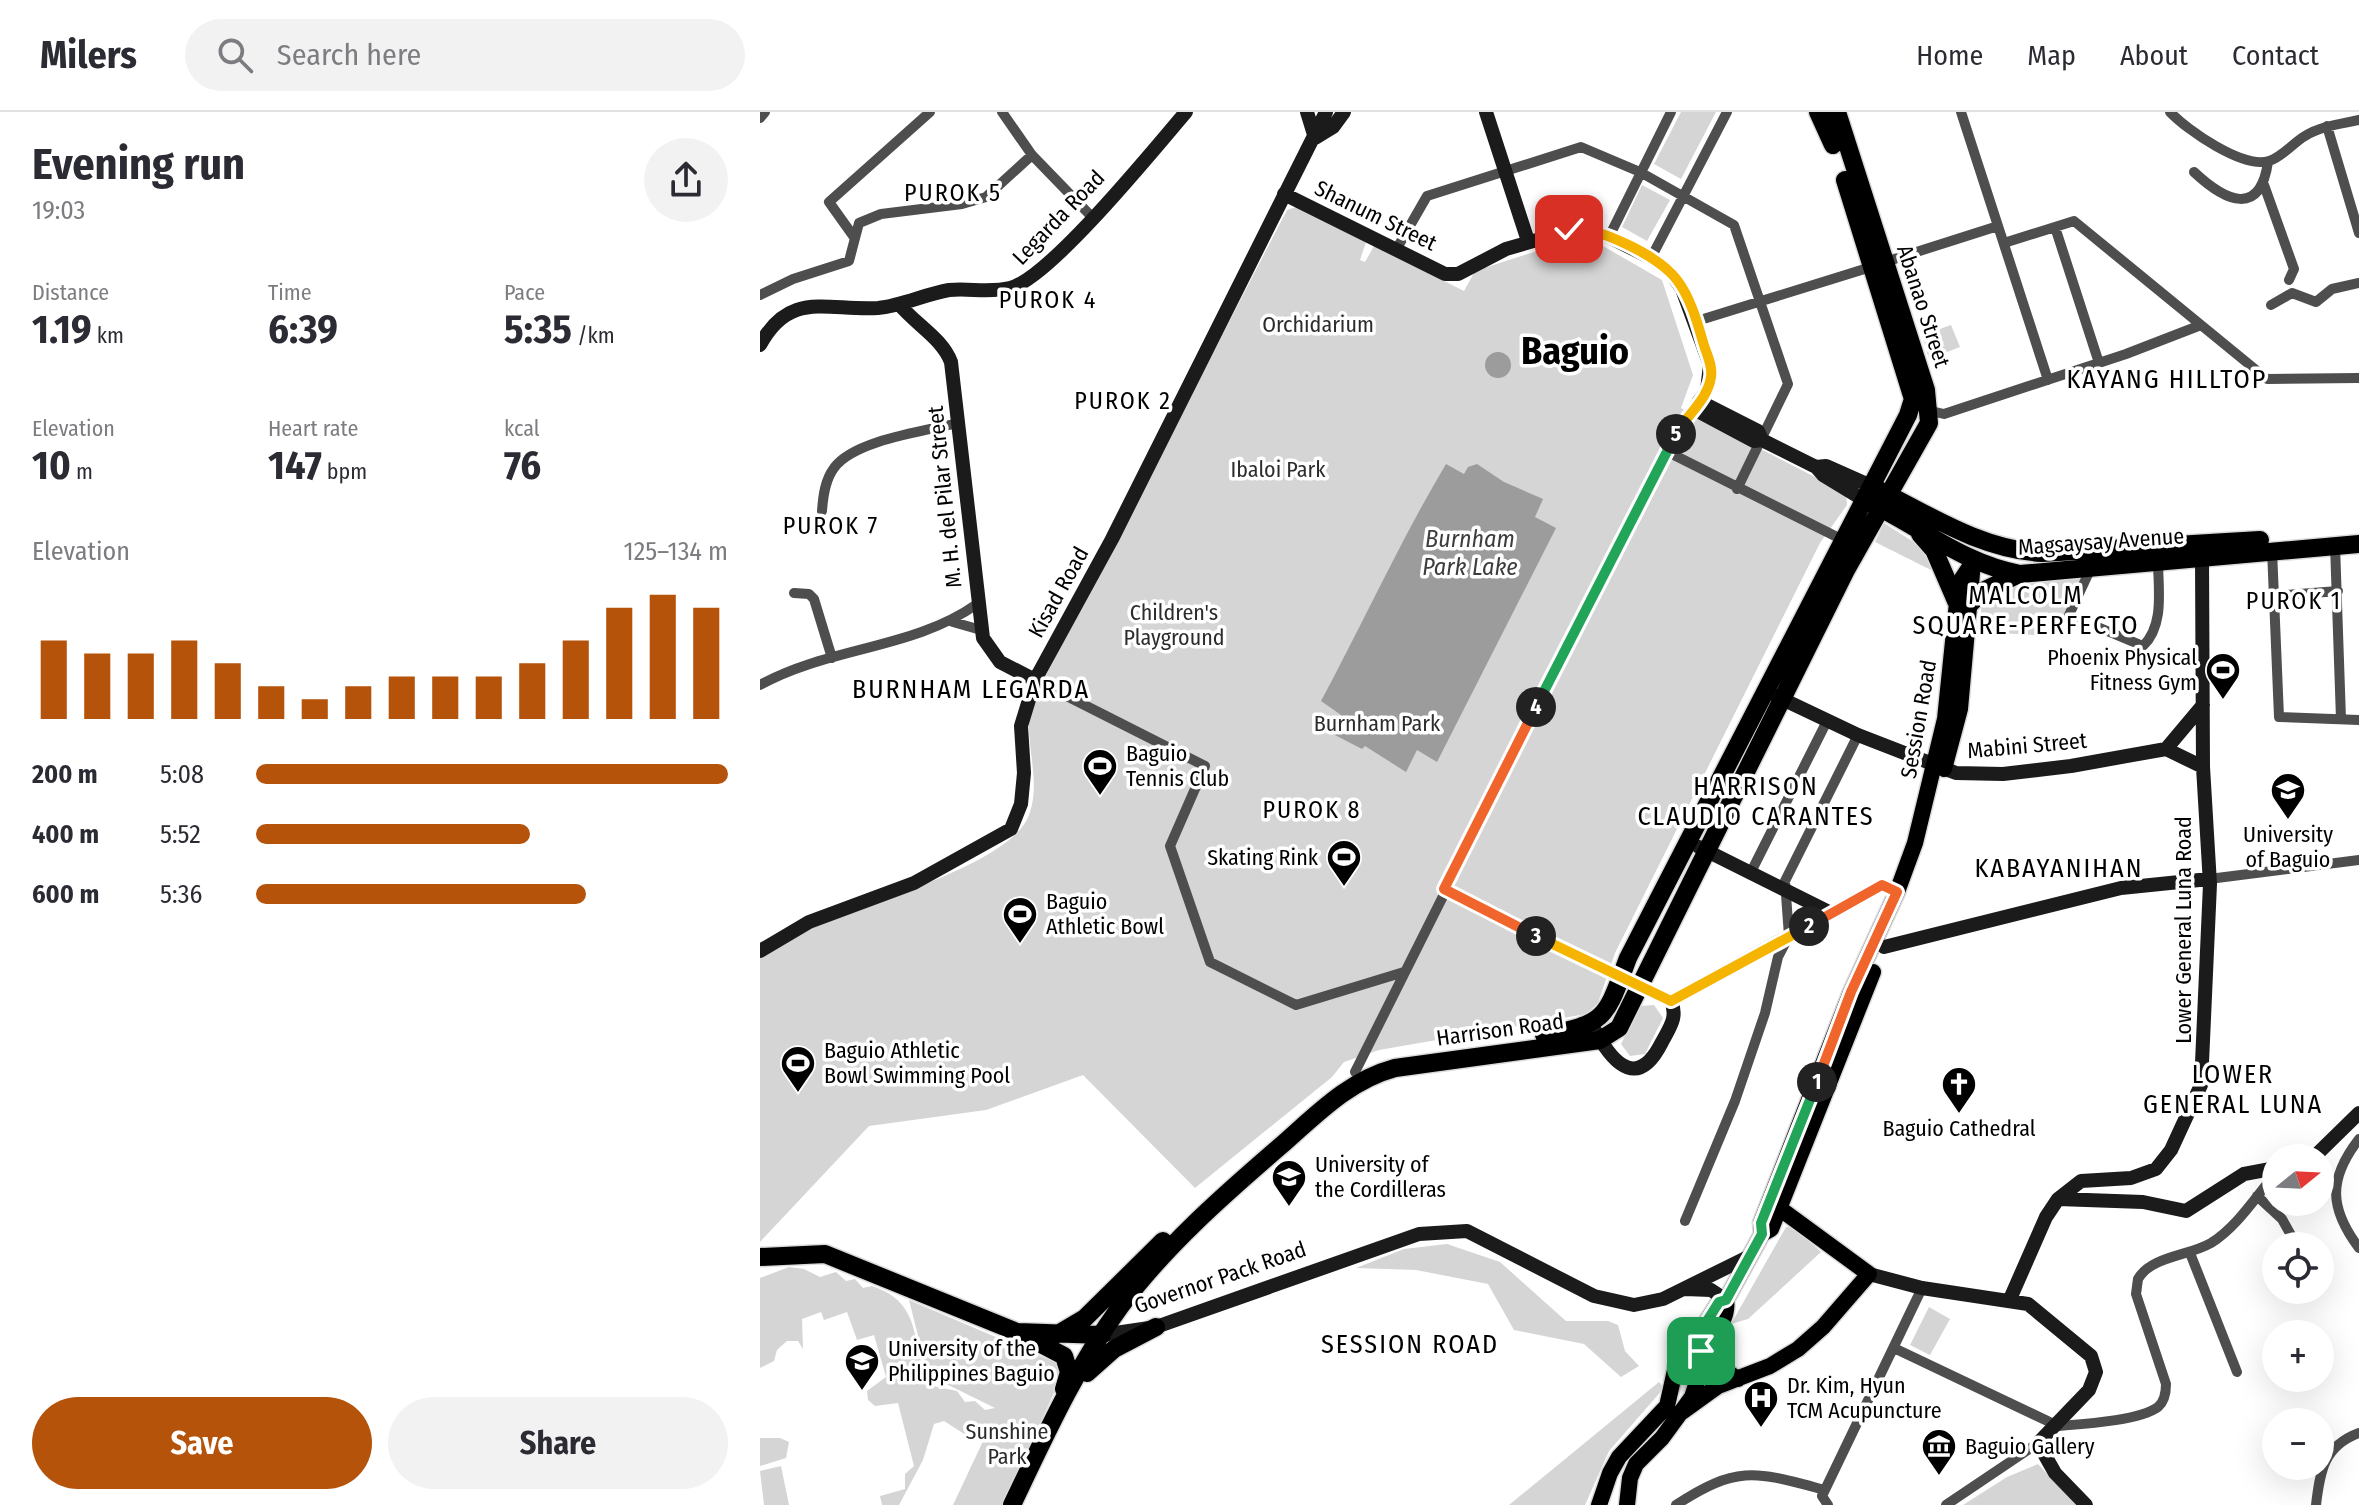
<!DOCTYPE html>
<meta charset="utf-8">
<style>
body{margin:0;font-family:"Fira Sans Condensed",sans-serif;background:#f2f2f3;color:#2b2b33;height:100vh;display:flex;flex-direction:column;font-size:30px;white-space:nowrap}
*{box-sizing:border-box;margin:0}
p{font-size:26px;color:#7c7c81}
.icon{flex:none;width:44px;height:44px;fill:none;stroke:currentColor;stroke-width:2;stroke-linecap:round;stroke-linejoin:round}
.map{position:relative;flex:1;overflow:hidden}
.drawer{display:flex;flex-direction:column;background:#fff;width:760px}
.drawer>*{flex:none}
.needle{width:52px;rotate:72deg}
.fabs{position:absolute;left:1502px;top:1032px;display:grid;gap:16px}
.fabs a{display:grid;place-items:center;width:72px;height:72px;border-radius:50%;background:#fff;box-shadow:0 8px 32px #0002;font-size:40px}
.pin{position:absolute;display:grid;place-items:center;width:68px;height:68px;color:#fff;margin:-34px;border-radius:16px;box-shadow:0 4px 12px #0006}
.km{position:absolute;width:40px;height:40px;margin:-20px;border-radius:50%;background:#222;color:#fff;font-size:22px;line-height:40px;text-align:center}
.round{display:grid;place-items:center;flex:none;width:84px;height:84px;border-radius:42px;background:#f2f2f3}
.summary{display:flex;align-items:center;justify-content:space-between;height:136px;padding:0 32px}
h1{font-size:44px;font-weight:700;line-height:60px}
.figures{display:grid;grid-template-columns:repeat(3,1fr);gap:12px;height:136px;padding:8px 32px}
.figures div{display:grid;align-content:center}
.figures b{font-size:40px;font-weight:700}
.figures small{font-size:22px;font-weight:400}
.figures p{font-size:22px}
.chart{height:224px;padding:16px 32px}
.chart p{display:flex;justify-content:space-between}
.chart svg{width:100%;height:144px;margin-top:8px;stroke:#b45309;stroke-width:6}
.button{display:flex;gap:16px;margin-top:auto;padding:16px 32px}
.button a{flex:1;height:92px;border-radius:48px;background:#b45309;color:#fff;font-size:32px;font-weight:700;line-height:92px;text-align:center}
.button a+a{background:#f2f2f3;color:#2b2b33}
ul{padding:0 32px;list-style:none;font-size:26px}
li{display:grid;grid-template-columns:128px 96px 1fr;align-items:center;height:60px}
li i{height:20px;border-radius:10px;background:#b45309}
header{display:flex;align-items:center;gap:48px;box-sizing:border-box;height:112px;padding:0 40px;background:#fff;border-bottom:2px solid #e1e1e2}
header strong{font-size:38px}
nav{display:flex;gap:44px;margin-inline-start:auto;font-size:28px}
.search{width:560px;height:72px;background:#f2f2f3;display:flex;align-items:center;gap:20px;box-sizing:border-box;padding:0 28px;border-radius:44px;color:#7c7c81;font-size:30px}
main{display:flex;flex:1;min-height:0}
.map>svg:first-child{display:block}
.green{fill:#d5d5d5}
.water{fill:#9c9c9c}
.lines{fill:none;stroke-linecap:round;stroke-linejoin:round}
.primary-casing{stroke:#dbdbdb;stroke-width:19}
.highway-casing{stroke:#dbdbdb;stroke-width:21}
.street{stroke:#4e4e4e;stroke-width:10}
.secondary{stroke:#1b1b1b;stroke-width:14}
.primary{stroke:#000;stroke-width:16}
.highway{stroke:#000;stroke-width:18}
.split-1-casing{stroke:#fff;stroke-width:16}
.split-2-casing{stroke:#fff;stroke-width:16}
.split-3-casing{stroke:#fff;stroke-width:16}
.split-4-casing{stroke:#fff;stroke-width:16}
.split-5-casing{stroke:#fff;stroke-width:16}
.split-6-casing{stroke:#fff;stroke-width:16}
.split-1{stroke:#22a559;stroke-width:10}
.split-2{stroke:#f0652b;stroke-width:10}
.split-3{stroke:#f5b400;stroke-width:10}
.split-4{stroke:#f0652b;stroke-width:10}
.split-5{stroke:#22a559;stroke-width:10}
.split-6{stroke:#f5b400;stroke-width:10}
.labels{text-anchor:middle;stroke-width:7;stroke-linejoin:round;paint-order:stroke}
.street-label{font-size:22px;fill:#000;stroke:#fff}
.park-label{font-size:22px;fill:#2c2c2c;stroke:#fff}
.poi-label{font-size:22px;fill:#000;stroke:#fff;text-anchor:start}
.neighbourhood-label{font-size:24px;letter-spacing:2px;fill:#000;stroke:#fff}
.water-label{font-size:24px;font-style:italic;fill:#3d3d3d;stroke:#fff}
.quarter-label{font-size:26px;letter-spacing:2px;fill:#000;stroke:#fff}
.town-label{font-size:38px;font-weight:bold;fill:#000;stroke:#fff}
</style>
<header>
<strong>Milers</strong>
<div class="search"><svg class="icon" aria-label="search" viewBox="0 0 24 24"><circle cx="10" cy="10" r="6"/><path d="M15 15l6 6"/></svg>Search here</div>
<nav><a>Home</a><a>Map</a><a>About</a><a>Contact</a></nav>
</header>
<main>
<section class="drawer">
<div class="summary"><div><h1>Evening run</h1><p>19:03</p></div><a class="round"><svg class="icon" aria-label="share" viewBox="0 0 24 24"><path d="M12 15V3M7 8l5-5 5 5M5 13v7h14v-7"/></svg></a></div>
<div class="figures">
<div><p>Distance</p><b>1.19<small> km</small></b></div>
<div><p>Time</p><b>6:39</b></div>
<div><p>Pace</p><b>5:35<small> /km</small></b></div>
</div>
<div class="figures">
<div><p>Elevation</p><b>10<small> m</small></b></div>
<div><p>Heart rate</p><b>147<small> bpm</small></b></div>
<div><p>kcal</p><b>76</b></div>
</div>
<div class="chart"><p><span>Elevation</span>125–134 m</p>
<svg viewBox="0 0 160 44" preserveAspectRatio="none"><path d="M5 44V20M15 44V24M25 44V24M35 44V20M45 44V27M55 44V34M65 44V38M75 44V34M85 44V31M95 44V31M105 44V31M115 44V27M125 44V20M135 44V10M145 44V6M155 44V10"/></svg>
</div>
<ul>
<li><b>200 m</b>5:08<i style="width:100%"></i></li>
<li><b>400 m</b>5:52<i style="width:58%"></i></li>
<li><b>600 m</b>5:36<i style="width:70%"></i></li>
</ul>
<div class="button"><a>Save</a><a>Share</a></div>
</section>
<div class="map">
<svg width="1599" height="1393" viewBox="0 0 1599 1393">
<rect width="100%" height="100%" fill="#fff"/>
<path class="green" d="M921 0H956L921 67 894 52Z
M882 73 910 88 887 129 862 115Z
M536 95 606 130 600 148 605 150 614 134 704 179 715 159 820 125 836 130 902 168 933 263 921 296 1086 381 1087 393 1060 431 855 841 838 891 826 902 619 938 584 950 572 965 435 1076 323 963 226 998 109 1014 0 1130V844C16 835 32 825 48 817 97 793 251 754 269 703 282 669 264 631 270 594L527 98Z
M1191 213 1200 235 1169 247 1162 223Z
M1124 411 1163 436 1174 455 1171 458 1115 430Z
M1326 465 1299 520 1290 524 1219 520 1222 490 1247 474Z
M894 893 903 906 885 942 870 944 861 932 880 894Z
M1026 1115H1033L1061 1140 988 1207 971 1212Z
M687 1132 740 1150 806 1209H848L858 1213 865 1239 879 1254 861 1265 824 1232 754 1218 728 1172 656 1158 596 1156 644 1137Z
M29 1155 44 1157 60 1165 76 1160 86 1169 95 1167 103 1176 112 1174C169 1193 147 1240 173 1274L197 1279 205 1290 215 1289 225 1298 235 1296 168 1263 149 1188 299 1252 302 1263 243 1393H193L232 1310 218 1326 209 1325 184 1309 174 1312 163 1348 139 1393H122L120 1384 145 1377V1362L154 1354 138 1291 115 1294 108 1288 107 1279 126 1265 114 1223 97 1228 87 1200 64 1208 61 1200 42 1207 43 1237 38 1229H27L17 1238 14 1249 0 1256V1166Z
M1169 1195 1190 1207 1170 1243 1150 1233Z
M899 1270 904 1276 849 1339 825 1393H749Z
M0 1326H20L29 1330 26 1346 0 1354Z
M1278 1352 1316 1393H1203L1247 1365Z
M21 1354 29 1393H4L0 1359Z"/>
<path class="water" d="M725 253a13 13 0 1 1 26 0a13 13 0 1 1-26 0Z
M686 352 704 362 708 355 717 352 744 370 783 387 775 405 796 416 677 650 657 638 646 660 605 634 602 637 571 621 581 603 561 589C603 511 640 429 686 352Z"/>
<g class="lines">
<g class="primary-casing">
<path id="primary" d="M1184 657 1200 597 1213 450
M1002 1122 1011 1117 1113 860
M978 1267 956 1253C947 1220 970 1211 966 1188L1002 1122 1001 1111 1091 880 1137 780 1155 731 1185 607 1199 471 1213 450
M922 1300 958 1274 1010 1254 1038 1237 1063 1215 1109 1162 1019 1096
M839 1393 850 1361 859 1345 907 1294 918 1245 932 1233 959 1190 966 1188
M867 1393 870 1366 876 1352 902 1326 932 1285 944 1249 937 1236"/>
</g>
<g class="highway-casing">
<path id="highway" d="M1058 0 1073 33
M1117 377C1171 404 1220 437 1282 441L1500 428
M1110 391C1160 415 1204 452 1260 462L1599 432
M1160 422 1174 438 1196 489
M1209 493 1223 479 1257 463
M784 923C848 912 846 904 868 846L1148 303 1153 287 1085 68
M0 1145 65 1142 257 1220 342 1223
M298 1222 325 1206 403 1129
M266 1224 304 1244 309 1260 304 1277
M327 1261 354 1237 396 1215
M252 1393C284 1326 316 1255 360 1195 405 1134 467 1080 524 1031 558 1001 590 968 635 956L840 928 859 916 1086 458 1169 311 1166 278 1077 0"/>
</g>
<path class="street" d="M242 0 272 43 332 105
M1201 0 1288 268
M1410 0C1427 18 1483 57 1509 49 1522 45 1533 31 1545 24 1561 14 1581 12 1599 8
M0 6 5 0
M1567 14 1599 121
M1434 60C1466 90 1500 105 1508 50
M1504 73 1534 157 1529 168
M1295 115 1339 251
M94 125 69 90 170 0
M849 125 911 0
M1244 131 1314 109 1507 267 1599 266
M636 138 667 84 821 35 880 60 974 113 1028 272 977 377
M891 146 967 0
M1125 150 1238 114
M0 183 33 167 89 149 99 111 121 102 202 92 226 85 272 43
M1511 193 1532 181 1556 190 1572 177 1599 171
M937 209 1111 155
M1171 299 1184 302 1366 242 1441 213
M906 339 1083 428
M62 399C63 384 65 368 74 356 94 328 166 319 198 311
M1575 433 1581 607
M1512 438 1519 605 1599 608
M1331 456 1309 503 1383 534C1405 513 1398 476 1398 448
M34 481 49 482 54 487 72 546
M1514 484 1578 479
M193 510 221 518
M275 568 445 654 410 734 450 850 536 893 644 860
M0 573C68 535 154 537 217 492
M991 760 1067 609
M1449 767 1599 748
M684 777 861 866
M595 960 906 339 934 297
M1599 1027C1568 1067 1569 1096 1599 1136
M1497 1084 1522 1107 1537 1134
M925 1109 975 989 1005 901 1018 845 1029 824 1025 769 1098 623
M1430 1141 1477 1260
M1136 1237 1298 1314C1322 1312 1379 1309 1398 1295 1405 1289 1406 1280 1406 1272L1376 1182 1378 1167C1391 1144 1429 1144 1451 1131 1478 1114 1496 1084 1516 1061
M916 1393C978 1352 997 1360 1065 1378
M1068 1393 1062 1384 1162 1176
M1186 1393 1278 1331
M1556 1393C1560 1359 1564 1334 1599 1321"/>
<path class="secondary" d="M547 0 555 26
M726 0 768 129
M555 26 573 15 584 0
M524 82 685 162H698L746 137 818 116 849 125 891 146 911 161 922 177 950 253 947 278 934 297 994 329 1002 328 1056 355 1063 363 1104 388
M139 192C155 212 182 226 191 250L223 526 240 550 275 568
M0 233C30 178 66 199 118 196 142 194 165 182 189 178 209 176 230 181 250 176 289 167 395 36 426 0
M939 289 998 319 1002 328
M1056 355 1066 354 1111 374
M1016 584 1098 623 1196 661 1243 662 1311 654 1406 637 1443 655
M1406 637 1443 593
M939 735 1071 801
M1124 835 1361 776 1449 767
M0 839 49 810 154 771 251 717 261 692 264 661 261 614 275 568 352 427 566 0
M861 866 911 889
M911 889 1122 773 1137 780
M836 920C855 955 879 976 902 930 910 915 918 905 911 889
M1553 1046 1599 1001
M1298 1087 1383 1090 1426 1099 1484 1062 1516 1056
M1109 1162 1162 1176 1268 1192 1331 1244 1336 1260 1329 1278 1278 1331 1295 1361 1326 1393
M925 1177 951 1178 966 1188
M1250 1187 1286 1105 1298 1087 1321 1069 1371 1066 1396 1057 1411 1038 1441 973 1450 772 1443 655 1442 446
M342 1223 396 1215 659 1122 707 1119 834 1184 874 1193 903 1187 990 1144"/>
<use href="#primary" class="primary"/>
<use href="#highway" class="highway"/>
</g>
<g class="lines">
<g class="split-1-casing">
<path id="split-1" d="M941 1239 932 1233 959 1190 966 1188 1002 1122 1001 1111 1057 970"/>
</g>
<g class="split-2-casing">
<path id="split-2" d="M1049 814 1122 773 1137 780 1091 880 1057 970"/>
</g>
<g class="split-3-casing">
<path id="split-3" d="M776 824 911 889 1049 814"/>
</g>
<g class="split-4-casing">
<path id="split-4" d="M776 824 684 777 776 595"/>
</g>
<g class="split-5-casing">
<path id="split-5" d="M776 595 916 322"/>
</g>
<g class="split-6-casing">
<path id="split-6" d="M809 117C838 114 899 144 917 168 930 185 937 209 943 230 946 241 953 253 951 265 948 287 927 303 916 322"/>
</g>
<use href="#split-1" class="split-1"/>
<use href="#split-2" class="split-2"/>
<use href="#split-3" class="split-3"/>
<use href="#split-4" class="split-4"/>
<use href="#split-5" class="split-5"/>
<use href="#split-6" class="split-6"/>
</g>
<defs>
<g id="stadium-pin" transform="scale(1.8)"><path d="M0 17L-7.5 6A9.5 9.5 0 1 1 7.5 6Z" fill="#000" stroke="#fff"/><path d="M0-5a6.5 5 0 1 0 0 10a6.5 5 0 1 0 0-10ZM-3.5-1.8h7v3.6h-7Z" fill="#fff"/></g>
<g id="university-pin" transform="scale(1.8)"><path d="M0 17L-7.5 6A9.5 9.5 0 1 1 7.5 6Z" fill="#000" stroke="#fff"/><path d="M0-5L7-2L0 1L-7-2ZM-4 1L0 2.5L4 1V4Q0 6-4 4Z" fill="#fff"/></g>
<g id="church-pin" transform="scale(1.8)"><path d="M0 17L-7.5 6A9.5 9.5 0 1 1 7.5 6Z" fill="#000" stroke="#fff"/><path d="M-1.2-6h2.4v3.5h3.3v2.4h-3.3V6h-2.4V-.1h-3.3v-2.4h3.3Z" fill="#fff"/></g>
<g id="hospital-pin" transform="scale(1.8)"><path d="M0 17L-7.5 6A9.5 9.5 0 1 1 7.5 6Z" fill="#000" stroke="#fff"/><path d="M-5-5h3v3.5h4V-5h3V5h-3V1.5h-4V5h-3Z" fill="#fff"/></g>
<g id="museum-pin" transform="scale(1.8)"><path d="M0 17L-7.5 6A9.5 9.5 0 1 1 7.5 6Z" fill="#000" stroke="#fff"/><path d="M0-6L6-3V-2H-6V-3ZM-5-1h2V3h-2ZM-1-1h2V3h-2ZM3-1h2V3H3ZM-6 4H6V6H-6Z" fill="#fff"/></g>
</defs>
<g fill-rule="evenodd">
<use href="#stadium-pin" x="1463" y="558"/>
<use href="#stadium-pin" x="340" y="654"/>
<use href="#university-pin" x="1528" y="678"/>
<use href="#stadium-pin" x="584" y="745"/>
<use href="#stadium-pin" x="260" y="802"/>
<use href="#stadium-pin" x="38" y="951"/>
<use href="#church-pin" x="1199" y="972"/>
<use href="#university-pin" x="529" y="1065"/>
<use href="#university-pin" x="102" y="1249"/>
<use href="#hospital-pin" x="1001" y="1286"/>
<use href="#museum-pin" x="1179" y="1334"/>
</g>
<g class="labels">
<g class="street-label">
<text transform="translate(616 103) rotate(26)" y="8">Shanum Street</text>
<text transform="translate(298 105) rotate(-46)" y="8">Legarda Road</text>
<text transform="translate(1164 194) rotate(72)" y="8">Abanao Street</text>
<text transform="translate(184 385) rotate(-96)" y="8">M. H. del Pilar Street</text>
<text transform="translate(1341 429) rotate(-4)" y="8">Magsaysay Avenue</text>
<text transform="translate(298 480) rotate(-61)" y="8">Kisad Road</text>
<text transform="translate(1158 607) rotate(-80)" y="8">Session Road</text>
<text transform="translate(1267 633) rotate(-5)" y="8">Mabini Street</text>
<text transform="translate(1423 818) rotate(-90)" y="8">Lower General Luna Road</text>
<text transform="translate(740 917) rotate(-8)" y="8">Harrison Road</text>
<text transform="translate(460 1165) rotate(-19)" y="8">Governor Pack Road</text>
</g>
<g class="park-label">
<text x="558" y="220">Orchidarium</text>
<text x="518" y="365">Ibaloi Park</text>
<text x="414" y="508">Children's<tspan x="414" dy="25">Playground</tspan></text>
<text x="617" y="619">Burnham Park</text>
<text x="247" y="1327">Sunshine<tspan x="247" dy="25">Park</tspan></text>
</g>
<g class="poi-label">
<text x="1437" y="553" text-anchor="end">Phoenix Physical<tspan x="1437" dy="25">Fitness Gym</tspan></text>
<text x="366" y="649">Baguio<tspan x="366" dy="25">Tennis Club</tspan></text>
<text x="1528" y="730" text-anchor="middle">University<tspan x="1528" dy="25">of Baguio</tspan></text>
<text x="558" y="753" text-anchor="end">Skating Rink</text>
<text x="286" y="797">Baguio<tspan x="286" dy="25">Athletic Bowl</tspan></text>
<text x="64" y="946">Baguio Athletic<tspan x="64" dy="25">Bowl Swimming Pool</tspan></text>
<text x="1199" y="1024" text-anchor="middle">Baguio Cathedral</text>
<text x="555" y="1060">University of<tspan x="555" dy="25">the Cordilleras</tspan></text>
<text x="128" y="1244">University of the<tspan x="128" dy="25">Philippines Baguio</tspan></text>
<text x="1027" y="1281">Dr. Kim, Hyun<tspan x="1027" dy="25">TCM Acupuncture</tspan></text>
<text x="1205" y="1342">Baguio Gallery</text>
</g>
<g class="neighbourhood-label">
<text x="193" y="89">PUROK 5</text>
<text x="288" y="196">PUROK 4</text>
<text x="363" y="297">PUROK 2</text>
<text x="71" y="422">PUROK 7</text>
<text x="1534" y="497">PUROK 1</text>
<text x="552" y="706">PUROK 8</text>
</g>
<g class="water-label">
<text x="710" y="435">Burnham<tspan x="710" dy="28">Park Lake</tspan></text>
</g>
<g class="quarter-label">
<text x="1407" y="276">KAYANG HILLTOP</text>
<text x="1266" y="492">MALCOLM<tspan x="1266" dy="30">SQUARE-PERFECTO</tspan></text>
<text x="211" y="586">BURNHAM LEGARDA</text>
<text x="996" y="683">HARRISON<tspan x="996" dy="30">CLAUDIO CARANTES</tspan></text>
<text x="1299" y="765">KABAYANIHAN</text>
<text x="1473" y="971">LOWER<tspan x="1473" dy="30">GENERAL LUNA</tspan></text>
<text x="650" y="1241">SESSION ROAD</text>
</g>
<g class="town-label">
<text x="815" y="252">Baguio</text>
</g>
</g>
</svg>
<div class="fabs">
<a><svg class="needle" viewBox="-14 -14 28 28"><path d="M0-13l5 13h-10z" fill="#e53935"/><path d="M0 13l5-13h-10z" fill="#7c7c81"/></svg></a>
<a><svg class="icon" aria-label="locate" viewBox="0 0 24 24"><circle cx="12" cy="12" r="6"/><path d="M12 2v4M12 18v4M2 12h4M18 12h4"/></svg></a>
<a>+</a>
<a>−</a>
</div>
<div class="pin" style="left:941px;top:1239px;background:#1e9e55"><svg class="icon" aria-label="arrive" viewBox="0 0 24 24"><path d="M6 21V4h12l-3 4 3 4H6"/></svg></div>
<div class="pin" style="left:809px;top:117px;background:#d93025"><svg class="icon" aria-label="check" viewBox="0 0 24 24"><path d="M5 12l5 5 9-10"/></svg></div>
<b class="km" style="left:1057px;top:970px">1</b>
<b class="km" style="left:1049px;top:814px">2</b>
<b class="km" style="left:776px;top:824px">3</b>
<b class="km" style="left:776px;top:595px">4</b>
<b class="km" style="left:916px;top:322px">5</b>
</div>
</main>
